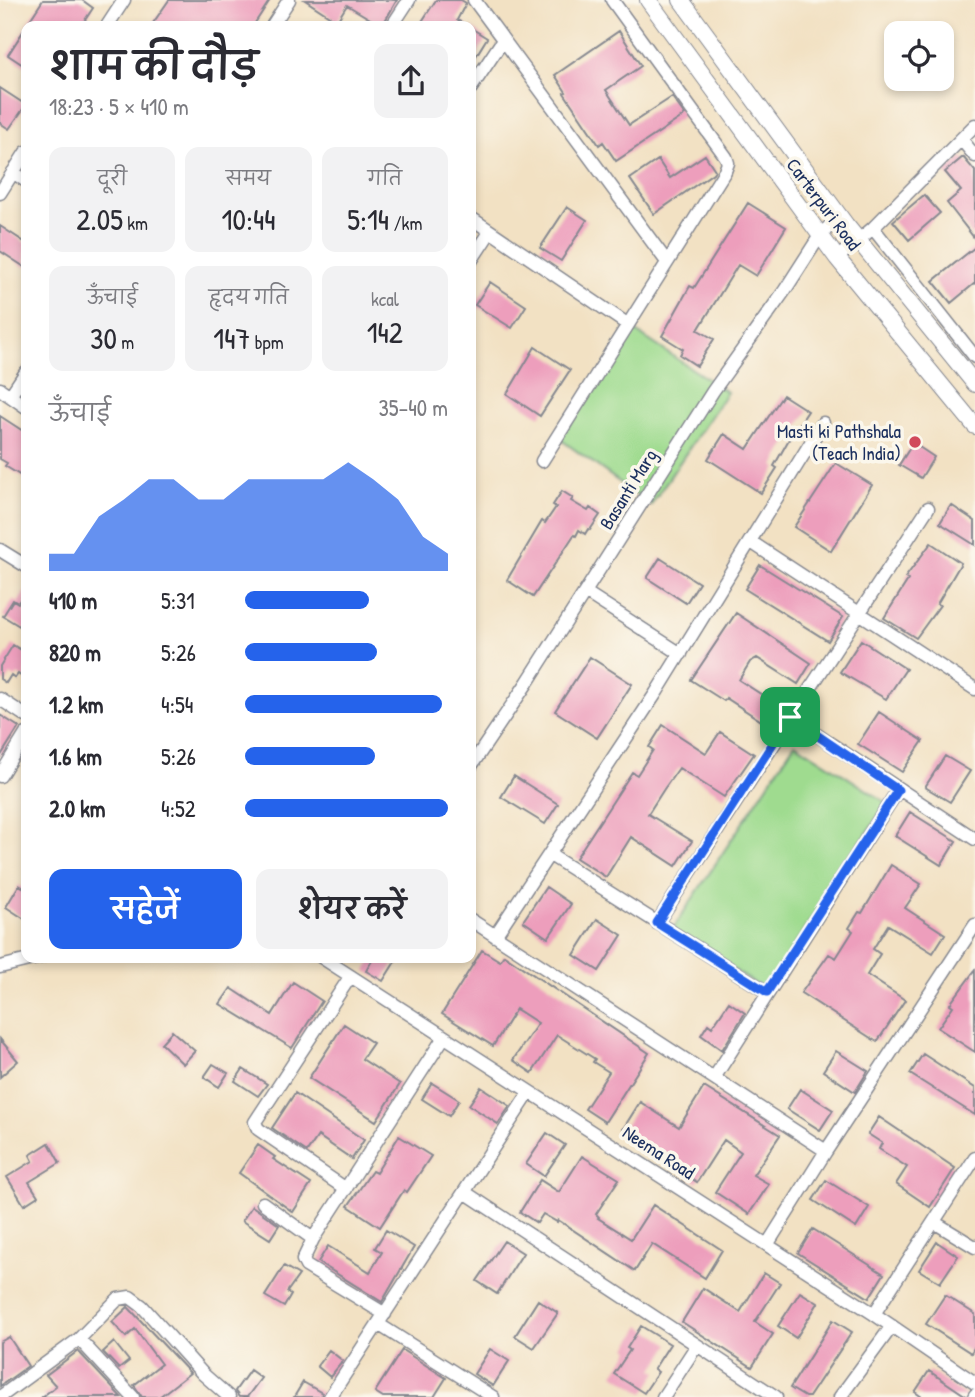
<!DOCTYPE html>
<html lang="hi">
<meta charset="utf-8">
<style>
body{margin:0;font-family:"Patrick Hand","Playpen Sans Deva",sans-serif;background:#f2f2f3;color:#2b2b33;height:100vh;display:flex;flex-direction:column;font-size:26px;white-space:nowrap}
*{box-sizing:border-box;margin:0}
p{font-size:23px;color:#7c7c81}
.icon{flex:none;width:38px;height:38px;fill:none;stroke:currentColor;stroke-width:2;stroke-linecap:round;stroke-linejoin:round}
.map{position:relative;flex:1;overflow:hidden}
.side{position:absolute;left:21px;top:21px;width:455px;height:942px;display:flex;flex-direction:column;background:#fff;border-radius:14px;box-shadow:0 4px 10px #0003}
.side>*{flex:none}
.tools{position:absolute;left:884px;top:21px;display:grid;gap:14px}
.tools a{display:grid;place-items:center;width:70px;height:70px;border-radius:14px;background:#fff;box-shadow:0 4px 10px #0003;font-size:35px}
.pin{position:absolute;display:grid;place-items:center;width:60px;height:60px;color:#fff;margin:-30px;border-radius:14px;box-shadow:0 4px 10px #0006}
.round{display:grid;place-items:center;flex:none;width:74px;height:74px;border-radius:14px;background:#f2f2f3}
.headline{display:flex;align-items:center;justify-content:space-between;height:119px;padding:0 28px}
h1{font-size:38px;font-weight:600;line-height:52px}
.metrics{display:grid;grid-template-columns:repeat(3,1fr);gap:10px;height:119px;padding:7px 28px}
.metrics div{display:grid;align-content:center;border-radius:14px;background:#f2f2f3;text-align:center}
.metrics b{font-size:30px;font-weight:600}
.metrics small{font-size:19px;font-weight:400}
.metrics p{font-size:19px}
.chart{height:196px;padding:14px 28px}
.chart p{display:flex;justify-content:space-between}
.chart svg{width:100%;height:126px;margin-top:7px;fill:#2563eb;opacity:.7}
.button{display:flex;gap:14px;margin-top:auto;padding:14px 28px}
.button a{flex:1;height:80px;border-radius:14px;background:#2563eb;color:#fff;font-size:28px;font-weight:600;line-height:80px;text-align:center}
.button a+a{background:#f2f2f3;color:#2b2b33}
ul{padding:0 28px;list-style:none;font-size:23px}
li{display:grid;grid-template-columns:112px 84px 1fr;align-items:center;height:52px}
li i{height:18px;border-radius:9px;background:#2563eb}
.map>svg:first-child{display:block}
.green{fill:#9fdb8f;stroke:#5d8576;stroke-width:2}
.building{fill:#ed9ebc}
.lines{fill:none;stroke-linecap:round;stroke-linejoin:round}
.minor-casing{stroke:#868890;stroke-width:15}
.major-casing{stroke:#868890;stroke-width:18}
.minor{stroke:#fff;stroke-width:12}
.major{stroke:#fff;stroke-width:16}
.route-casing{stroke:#fff;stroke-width:14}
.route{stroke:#2563eb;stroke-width:9}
.poi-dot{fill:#d1495b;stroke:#fbf7ec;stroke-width:2.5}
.labels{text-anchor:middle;stroke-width:7;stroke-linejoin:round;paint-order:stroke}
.street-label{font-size:19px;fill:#1b2f5e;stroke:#fbf7ec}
.poi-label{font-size:19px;fill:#1b2f5e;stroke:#fbf7ec;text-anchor:end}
</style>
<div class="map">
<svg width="975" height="1397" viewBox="0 0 975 1397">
<rect width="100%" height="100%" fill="#fbf7ec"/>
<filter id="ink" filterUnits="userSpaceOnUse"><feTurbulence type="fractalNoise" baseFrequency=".0143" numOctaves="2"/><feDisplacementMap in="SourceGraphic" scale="14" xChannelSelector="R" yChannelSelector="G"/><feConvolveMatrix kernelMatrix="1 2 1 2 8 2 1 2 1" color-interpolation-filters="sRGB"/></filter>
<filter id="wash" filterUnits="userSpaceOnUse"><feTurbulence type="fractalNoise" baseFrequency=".00686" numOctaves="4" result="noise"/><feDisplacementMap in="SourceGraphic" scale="28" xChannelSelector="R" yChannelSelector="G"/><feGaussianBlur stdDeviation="1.57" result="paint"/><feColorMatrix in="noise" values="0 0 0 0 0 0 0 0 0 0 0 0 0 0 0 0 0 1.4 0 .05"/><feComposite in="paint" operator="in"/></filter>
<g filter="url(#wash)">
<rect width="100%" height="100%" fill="#f2e1c3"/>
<path class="green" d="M629 327 727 392 651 505 560 439Z
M795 743 887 803 765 990 672 930Z"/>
<g id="blocks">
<path class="building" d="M43 0H82L93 8 81 26H26Z
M169 0H270L253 26H151Z
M305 0H397L382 26 347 5 337 21Z
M436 0H461L466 3 457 20 468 26H419Z
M26 27V67L8 55Z
M471 28 487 38 471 64Z
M619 31 641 66 606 90 629 125 672 97 685 115 616 161 603 142 599 145 564 93 566 92 555 75Z
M0 88 26 105 9 129 0 123Z
M705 155 715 170 713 173 654 214 630 179 658 160 670 178Z
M963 157 975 171V239L947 203 961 191 945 172Z
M924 195 940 213 909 240 893 221Z
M748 203 786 227 756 276 738 265 698 330 714 339 697 366 680 355 683 349 662 336 690 286 694 288Z
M567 207 587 220 561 261 540 248Z
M0 226 26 243V268L0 251Z
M975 247V283L951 303 933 281Z
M490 282 526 306 512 328 475 305Z
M535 347 570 370 540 416 507 394Z
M783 395 808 411 788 441 774 466 777 468 761 493 708 459 724 434 747 449Z
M0 416 26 433V479L5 466 7 463 0 459Z
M913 443 934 457 921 478 899 465Z
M836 463 872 485 831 551 794 527Z
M562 491 573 498 571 501 588 511 590 508 600 515 590 530 588 529 585 534 579 530 576 536 574 535 533 597 507 580 542 521 545 523 556 507 553 505Z
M951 505 975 521V545L940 523Z
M931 543 961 563 937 604 940 605 916 638 884 618 908 580 905 578Z
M660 558 699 583 686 603 647 578Z
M760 565 843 617 828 641 745 589Z
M26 590V630L3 616 13 600 18 603Z
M736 613 811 663 798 684 757 658 750 662 739 680 784 709 772 728 726 698 724 701 691 680Z
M861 640 906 669 886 699 840 672Z
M13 645 26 653V680L18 674 15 678 11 675 6 683 0 679V666Z
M590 657 632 684 597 738 555 711Z
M879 712 923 741 902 772 858 744Z
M0 715 19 727 0 757Z
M663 725 706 753 720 732 754 754 724 797 679 768 664 789 648 814 692 841 676 866 631 837 606 877 576 858 632 772 637 775 653 750 649 747Z
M945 756 970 771 950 802 925 787Z
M514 776 558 804 545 824 501 797Z
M910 812 956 841 941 865 895 836Z
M891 865 921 884 905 908 945 934 933 953 888 925 873 949 880 954 867 975 905 1000 877 1042 801 993 829 954 836 958 853 931 849 928 859 912 862 913Z
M19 885 26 889V920L6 907Z
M546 887 571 904 548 938 523 921Z
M597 919 622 935 599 971 574 955Z
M482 950 500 961 504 955 649 1053 605 1122 585 1109 609 1072 593 1062 595 1059 557 1035 532 1073 513 1060 538 1023 516 1009 493 1046 442 1014Z
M374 957H398L383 981 366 971Z
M975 970V1052L938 1028 953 1006 950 1004Z
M293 982 322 1001 292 1048 220 1004 231 988 272 1015Z
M729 1002 745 1013 722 1050 701 1035 708 1024 712 1027Z
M344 1024 373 1043 362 1059 400 1084 376 1121 309 1078Z
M172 1031 195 1051 183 1064 161 1043Z
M0 1039 18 1061 0 1077Z
M836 1051 868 1071 855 1092 823 1071Z
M923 1054 975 1088V1115L910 1074Z
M213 1064 228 1073 219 1087 204 1077Z
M243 1069 267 1084 258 1096 235 1081Z
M432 1083 459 1100 449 1116 422 1099Z
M481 1087 510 1106 498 1124 469 1105Z
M704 1087 780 1135 753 1175 769 1184 749 1214 715 1192 741 1152 724 1140 697 1182 660 1158 662 1154 623 1129 640 1102 679 1127Z
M800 1089 833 1110 820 1130 787 1109Z
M295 1093 364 1140 352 1159 318 1136 307 1152 272 1128Z
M879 1117 955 1168 930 1207 896 1184 907 1167 879 1149 882 1143 868 1134Z
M547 1133 565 1145 544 1176 526 1164Z
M399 1136 431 1156 407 1192 404 1190 380 1227 348 1206 372 1171 376 1173Z
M49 1143 60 1163 29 1182 38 1196 24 1205 7 1177 33 1161 30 1155Z
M258 1145 275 1157 273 1159 311 1184 293 1212 239 1173Z
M582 1156 619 1179 596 1214 599 1217 598 1218 631 1239 653 1205 722 1250 705 1278 652 1244 635 1271 558 1220 557 1222 543 1214 537 1223 520 1212 540 1180 559 1192Z
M826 1180 869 1207 856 1228 813 1200Z
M252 1206 279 1225 270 1239 242 1221Z
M813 1229 884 1274 869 1298 798 1253Z
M386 1230 414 1247 382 1302 318 1262 328 1246 370 1272 382 1252 375 1248Z
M504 1241 523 1253 497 1294 477 1281Z
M937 1242 958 1256 940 1283 919 1270Z
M284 1266 299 1275 287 1292 291 1295 284 1307 265 1296Z
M764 1273 780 1283 755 1322 773 1334 752 1367 682 1322 703 1288 740 1312Z
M800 1292 818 1303 796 1338 778 1326Z
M945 1295 975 1314V1346L971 1353 926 1324Z
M538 1300 558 1313 534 1348 515 1336Z
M128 1307 190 1373 159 1397H142L134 1385 161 1364 135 1329 126 1337 112 1322Z
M833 1320 852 1332 809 1397H805L790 1388Z
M641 1326 670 1344 654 1369 658 1372 644 1393 614 1374 630 1350 627 1348Z
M9 1337 28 1366 0 1386V1342Z
M114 1342 129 1361 119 1369 103 1352Z
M490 1349 509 1361 493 1386 474 1374Z
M329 1350 343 1361 330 1377 317 1366Z
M402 1350 446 1378 434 1397H383L375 1392Z
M78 1351 121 1397H42L56 1386 46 1375Z
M250 1370 261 1378 247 1397H239L235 1391Z
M929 1371 966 1396 965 1397H922L915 1392Z
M303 1382 322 1393 321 1397H294Z"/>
</g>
</g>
<g filter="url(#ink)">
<use href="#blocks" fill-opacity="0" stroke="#868890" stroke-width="2"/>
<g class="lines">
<g class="minor-casing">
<path id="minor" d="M474 0 667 262
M107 26 124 0
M272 26 289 0
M392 26 409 0
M471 88 503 40
M961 139 975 156
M13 172 26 181
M0 193 26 152
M471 218 627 324
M873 228 975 357
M837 258 873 228 975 125
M471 261 490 232
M0 389 26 407
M10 396 26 372
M542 461 725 171 728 163 726 157 612 0
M751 542 975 689
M0 550 26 566
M585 592 681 654
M0 699 26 716
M790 717 975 839
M471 766 527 683 713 391 785 290 821 234 840 217
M0 776 26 734
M550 855 767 992
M471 920 826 1151
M657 923 928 508
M495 936 656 693 823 423
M321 957 874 1314 975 1383
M0 967 41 957
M714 1078 898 790
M346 1189 258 1129 255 1122 350 977
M466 1193 776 1397
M263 1203 313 1239
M934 1222 975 1247
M767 1245 826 1151 975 925
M385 1314 306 1266 303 1260 313 1239 444 1037
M874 1314 975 1158
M378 1324 493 1397
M79 1339 133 1397
M0 1397 79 1339 118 1299 130 1297 142 1306 203 1374 229 1397
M330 1397 529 1093
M663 1397 697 1345
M840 1397 892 1326
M974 1397 975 1395"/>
</g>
<g class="major-casing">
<path id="major" d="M648 0 837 258 975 426
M681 0 846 225 975 384"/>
</g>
<use href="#minor" class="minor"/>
<use href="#major" class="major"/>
</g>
</g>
<g class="lines" filter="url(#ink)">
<g class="route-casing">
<path id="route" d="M790 717 898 790 767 992 657 923Z"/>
</g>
<use href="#route" class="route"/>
</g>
<circle class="poi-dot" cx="915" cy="442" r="7"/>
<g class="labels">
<g class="street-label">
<text transform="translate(824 204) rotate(53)" y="7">Carterpuri Road</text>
<text transform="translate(628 489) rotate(-58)" y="7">Basanti Marg</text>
<text transform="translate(659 1152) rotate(33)" y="7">Neema Road</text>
</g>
<g class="poi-label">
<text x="901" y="438">Masti ki Pathshala<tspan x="901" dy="22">(Teach India)</tspan></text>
</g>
</g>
</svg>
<div class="tools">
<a><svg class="icon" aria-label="locate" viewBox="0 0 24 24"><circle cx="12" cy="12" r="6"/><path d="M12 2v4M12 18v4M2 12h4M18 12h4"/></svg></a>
</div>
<div class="pin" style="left:790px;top:717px;background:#1e9e55"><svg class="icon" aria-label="arrive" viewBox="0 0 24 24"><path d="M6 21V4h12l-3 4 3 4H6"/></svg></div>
<section class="side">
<div class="headline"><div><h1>शाम की दौड़</h1><p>18:23 · 5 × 410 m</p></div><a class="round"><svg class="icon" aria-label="share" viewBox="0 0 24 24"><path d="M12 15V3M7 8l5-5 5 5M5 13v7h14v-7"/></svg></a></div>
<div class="metrics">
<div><p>दूरी</p><b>2.05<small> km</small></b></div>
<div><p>समय</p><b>10:44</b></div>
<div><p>गति</p><b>5:14<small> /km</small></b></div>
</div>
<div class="metrics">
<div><p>ऊँचाई</p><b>30<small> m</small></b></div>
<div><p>हृदय गति</p><b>147<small> bpm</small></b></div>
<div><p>kcal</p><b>142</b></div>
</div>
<div class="chart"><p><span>ऊँचाई</span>35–40 m</p>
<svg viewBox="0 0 160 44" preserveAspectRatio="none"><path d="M0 44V38L10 38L20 25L30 19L40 12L50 12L60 19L70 19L80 12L90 12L100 12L110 12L120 6L130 12L140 19L150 32L160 38V44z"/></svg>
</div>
<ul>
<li><b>410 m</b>5:31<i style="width:61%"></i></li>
<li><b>820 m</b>5:26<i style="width:65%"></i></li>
<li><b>1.2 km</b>4:54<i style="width:97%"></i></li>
<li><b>1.6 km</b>5:26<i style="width:64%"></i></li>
<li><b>2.0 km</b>4:52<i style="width:100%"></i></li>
</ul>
<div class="button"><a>सहेजें</a><a>शेयर करें</a></div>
</section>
</div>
